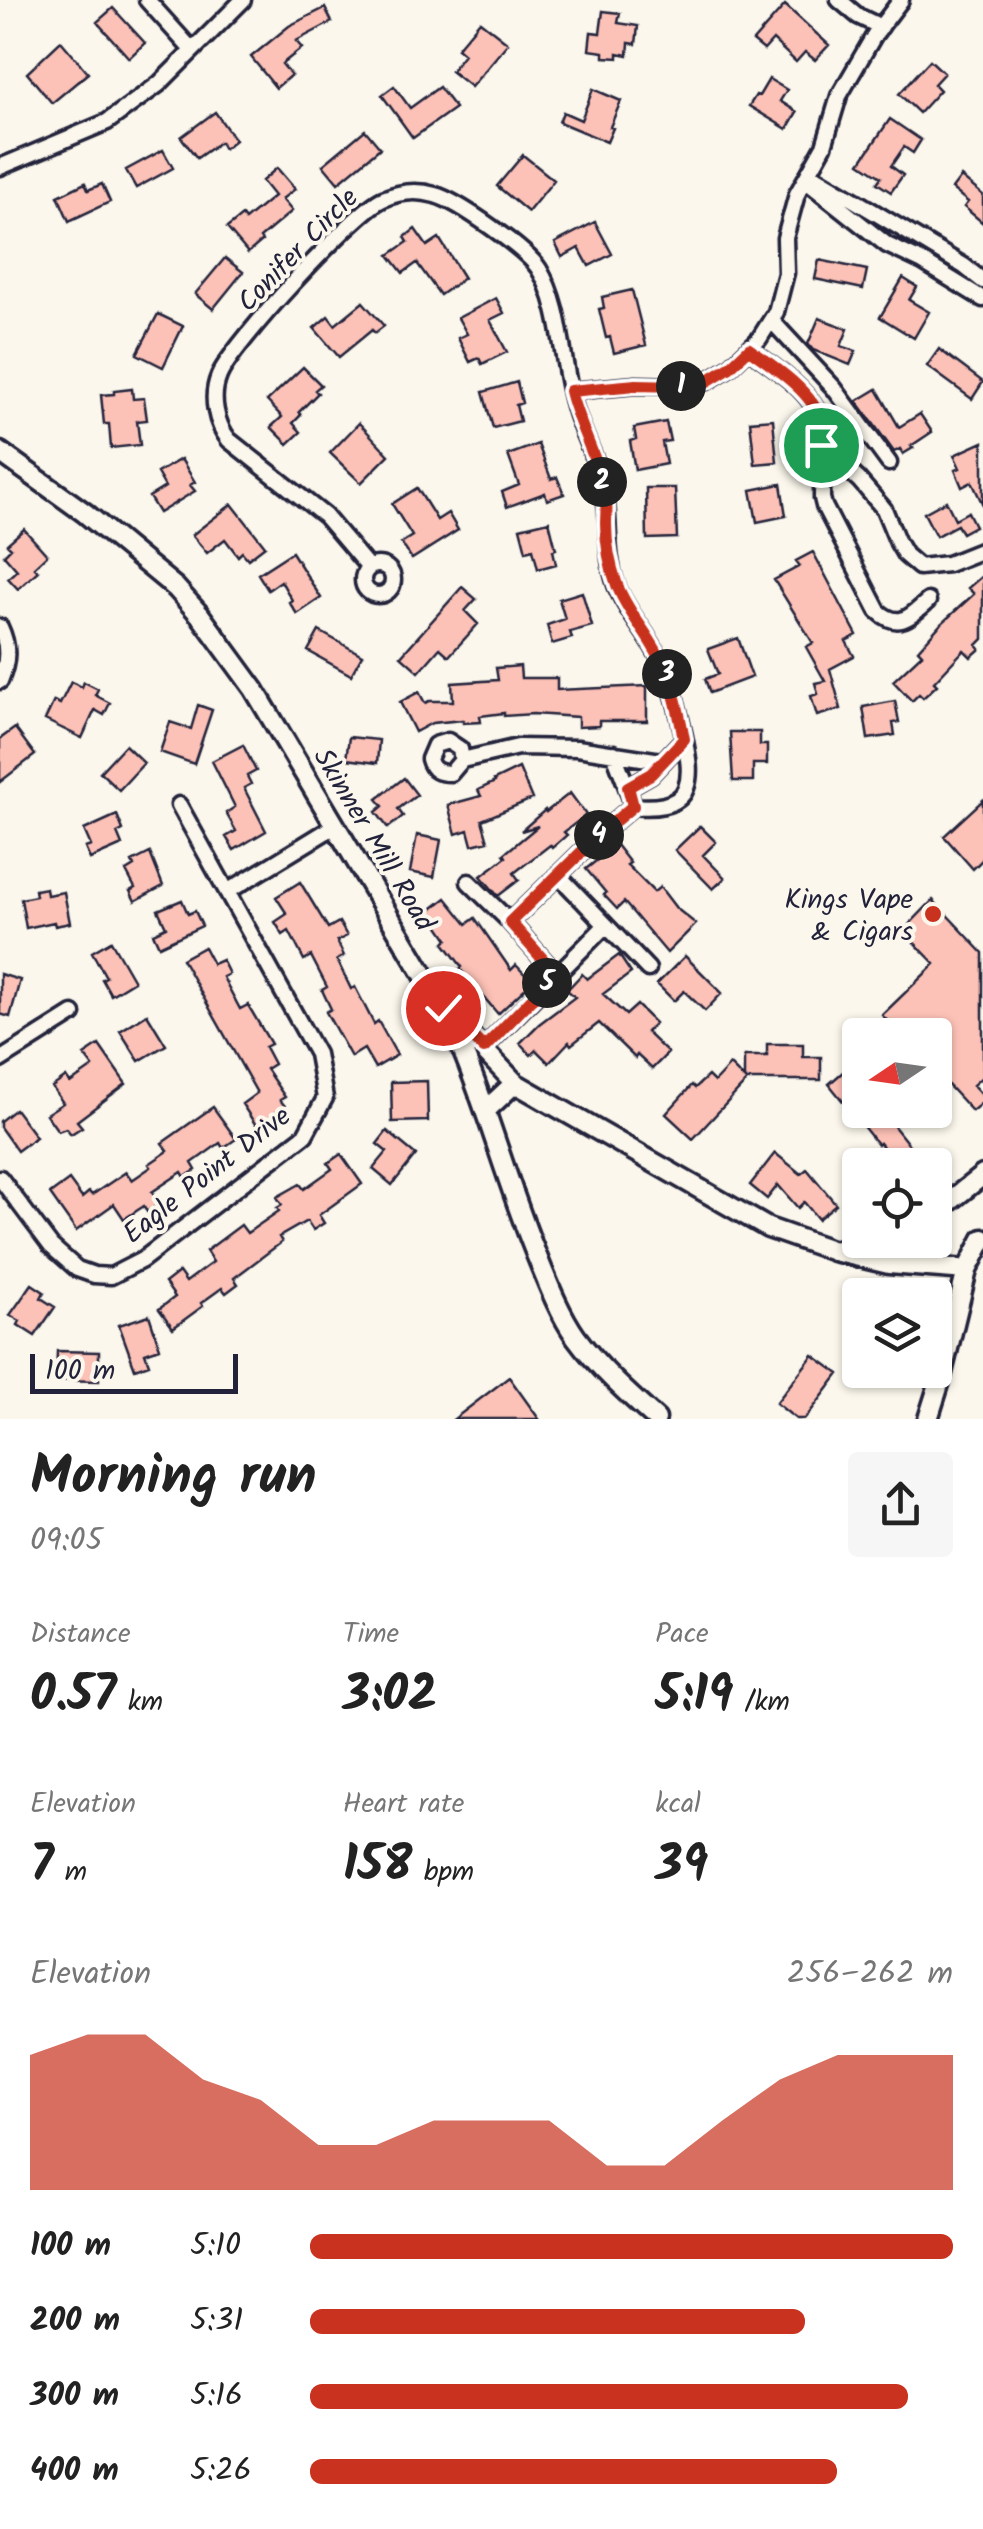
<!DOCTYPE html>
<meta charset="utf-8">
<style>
body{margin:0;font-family:Kalam,sans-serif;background:#f6f6f6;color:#222;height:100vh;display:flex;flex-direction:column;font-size:38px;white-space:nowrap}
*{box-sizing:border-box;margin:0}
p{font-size:32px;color:#767676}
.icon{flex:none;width:55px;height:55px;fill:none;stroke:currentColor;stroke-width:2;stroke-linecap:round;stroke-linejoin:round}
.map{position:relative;height:1419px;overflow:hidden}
.side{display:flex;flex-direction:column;background:#fff;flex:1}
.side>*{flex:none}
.needle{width:65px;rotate:257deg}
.buttons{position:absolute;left:842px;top:1018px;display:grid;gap:20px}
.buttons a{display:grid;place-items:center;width:110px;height:110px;border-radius:10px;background:#fff;box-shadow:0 2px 8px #0004;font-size:50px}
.scale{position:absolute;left:30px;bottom:25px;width:208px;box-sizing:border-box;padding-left:10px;border:5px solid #22223b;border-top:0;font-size:28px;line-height:35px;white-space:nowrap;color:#22223b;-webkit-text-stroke:8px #fbf7ec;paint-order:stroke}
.pin{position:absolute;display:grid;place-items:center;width:85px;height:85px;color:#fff;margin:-42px;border:5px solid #fff;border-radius:50%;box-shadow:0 2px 10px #0007}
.km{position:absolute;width:50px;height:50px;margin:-25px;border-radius:50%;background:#222;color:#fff;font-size:28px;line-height:50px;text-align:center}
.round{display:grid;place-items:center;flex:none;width:105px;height:105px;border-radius:10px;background:#f6f6f6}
.overview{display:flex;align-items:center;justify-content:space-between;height:170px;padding:0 30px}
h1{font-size:55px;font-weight:700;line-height:75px}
.figures{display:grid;grid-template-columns:repeat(3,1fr);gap:15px;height:170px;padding:10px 30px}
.figures div{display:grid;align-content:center}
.figures b{font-size:50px;font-weight:700}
.figures small{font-size:28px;font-weight:400}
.figures p{font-size:28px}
.chart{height:280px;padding:20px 30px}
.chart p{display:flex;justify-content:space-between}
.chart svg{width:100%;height:180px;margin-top:10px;fill:#c8321e;opacity:.7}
ul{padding:0 30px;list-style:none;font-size:32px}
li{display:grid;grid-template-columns:160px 120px 1fr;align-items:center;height:75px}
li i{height:25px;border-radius:12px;background:#c8321e}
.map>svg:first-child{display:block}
.building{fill:#fdc2b7;stroke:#22223b;stroke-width:2.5}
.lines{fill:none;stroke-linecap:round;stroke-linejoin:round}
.minor-casing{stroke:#22223b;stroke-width:21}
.tertiary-casing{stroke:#22223b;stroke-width:25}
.secondary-casing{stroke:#22223b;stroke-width:25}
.minor{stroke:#fbf7ec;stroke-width:14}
.tertiary{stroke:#fbf7ec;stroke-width:18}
.secondary{stroke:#fbf7ec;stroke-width:18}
.route-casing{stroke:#fff;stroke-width:20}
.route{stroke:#c8321e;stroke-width:12}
.poi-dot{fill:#c8321e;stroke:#fbf7ec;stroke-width:4}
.labels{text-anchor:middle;stroke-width:8;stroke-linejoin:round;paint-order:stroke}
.street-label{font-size:28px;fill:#22223b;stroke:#fbf7ec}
.poi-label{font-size:28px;fill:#22223b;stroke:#fbf7ec;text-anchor:end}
</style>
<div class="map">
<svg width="983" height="1419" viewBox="0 0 983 1419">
<rect width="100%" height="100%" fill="#fbf7ec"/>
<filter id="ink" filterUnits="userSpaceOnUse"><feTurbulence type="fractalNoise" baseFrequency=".01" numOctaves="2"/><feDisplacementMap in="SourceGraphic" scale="20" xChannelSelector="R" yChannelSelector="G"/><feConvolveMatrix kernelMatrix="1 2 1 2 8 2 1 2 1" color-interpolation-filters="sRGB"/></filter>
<g filter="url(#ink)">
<path class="building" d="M785 5 829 45 815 60 805 52 796 62 773 40 764 50 753 41Z
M113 8 145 43 129 58 97 22Z
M325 8 332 22 296 41 302 48 282 64 291 75 276 88 251 57 289 26Z
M603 11 620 13 618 23 638 26 636 44 629 43 628 55 618 53V58L604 57V52L589 50 591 32 600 33Z
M480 21 508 43 471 87 451 71 464 54 457 48Z
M61 41 88 73 52 103 27 73Z
M930 60 944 73 934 84 940 90 919 113 899 94Z
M769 79 787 90 780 101 797 112 787 129 749 106 756 95 759 96Z
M394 86 410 108 439 87 455 108 413 138 382 95Z
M593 89 621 101 610 127 613 128 607 142 559 122 563 112 581 120Z
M215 112 235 140 224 149 220 142 197 158 181 137Z
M890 119 921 140 913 153 904 147 891 166 903 175 891 192 877 183 881 177 860 163Z
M365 130 380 148 338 183 323 165Z
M163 150 173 168 136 188 126 170Z
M523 155 554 180 528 212 497 186Z
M277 168 295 189 282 199 292 211 260 238 262 241 248 253 227 228 242 216 245 220 274 196 262 181Z
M961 177 983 195V223L964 207 968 202 952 189Z
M85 183 88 190 102 184 110 202 69 221 58 196Z
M595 222 612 254 589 266 579 248 562 257 555 243Z
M415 229 427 246 439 238 464 278 440 295 417 263 403 273 389 255 408 242 405 237Z
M225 258 243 272 213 309 195 294Z
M819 260 867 270 863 289 815 279Z
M903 278 917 287 909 300 929 312 914 338 880 317Z
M632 290 646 345 614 353 610 337 606 338 599 309 604 308 602 297Z
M496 298 504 313 490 320 507 352 482 364 479 358 470 362 458 338 467 334 458 318Z
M363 302 384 326 375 333 372 330 339 357 314 328 328 316 335 325Z
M158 314 183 326 163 367 137 354Z
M819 318 848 329 841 346 856 351 850 365 813 350 808 344Z
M939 349 983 382 972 399 927 366Z
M303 367 321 385 315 390 318 393 299 412 301 415 293 423 301 432 288 444 271 427 282 417 267 401Z
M517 382 522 403 516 405 520 421 493 428 483 392Z
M132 389 133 399 144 398 147 420 137 421 140 445 111 448 109 424H104L101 395 114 394V391Z
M877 389 899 427 920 414 932 432 911 446 913 448 903 454 900 449 894 452 857 401Z
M773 419 777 462 755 464 750 421Z
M666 422 670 441 662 442 666 464 635 470 630 441 636 439 634 428Z
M359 423 389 455 361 483 330 453Z
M983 442V505L972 482 962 487 955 470 960 468 954 455Z
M538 444 551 479 557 477 564 494 547 500 545 493 507 507 502 492 519 485 508 455Z
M181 459 195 482 190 485 195 491 159 513 149 497 165 487 157 473Z
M781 484 786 516 757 522 751 490Z
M417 488 437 520 448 513 458 530 412 559 401 543 412 536 392 504Z
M646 488H675L677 538 647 539Z
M946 501 955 519 968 512 975 526 962 533 957 525 936 536 924 513Z
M232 504 265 546 248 559 242 552 238 556 225 539 207 553 192 535Z
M549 521 556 549 553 550 556 564 538 569 533 549 526 551 520 528Z
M24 529 47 555 34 567 38 571 18 589 8 578 17 570 4 555 11 548 7 544Z
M292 552 321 598 297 614 289 602 292 600 281 581 268 590 258 574Z
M813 552 857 635 846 641 854 656 830 669 841 709 817 716 811 696 818 694 815 683 825 681 806 647 813 643 774 580 800 566 796 561Z
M983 575V639L977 645 980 649 971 657 964 650 934 682 937 685 923 698 919 694 912 701 893 681 922 654 918 650 941 624 974 594 968 588Z
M462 587 476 599 465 611 478 624 449 656 440 648 419 672 401 656Z
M582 592 592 626 570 632 572 638 552 644 547 625 565 619 559 599Z
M319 631 362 655 351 675 308 651Z
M738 638 752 677 710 693 705 679 718 674 708 649Z
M520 666 521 678H557V690L647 686V721H599V726L578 727V717L533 714 504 716V713L480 716 481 722 463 723V720L432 723 415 732 400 702 419 692 425 703 429 701H453L452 683 498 680 496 668Z
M71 682 82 687 84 682 98 689 95 695 110 703 104 715 95 710 82 738 45 720 54 701 60 704Z
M895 701 899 722 893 723 895 735 868 739 863 707Z
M198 705 212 710 194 764 160 752 170 722 191 729Z
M15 728 35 755 0 782V739Z
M730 732H760V745H767V764H753V781H733Z
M349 737 379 740 377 763 346 759Z
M125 745 144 763 119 790 100 772Z
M243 745 256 771 247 776 251 784 244 788 266 831 234 850 226 837 236 831 226 813 235 807 212 761Z
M519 768 532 799 482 820 488 841 472 845 468 830 456 834 448 805 481 796 478 790 495 782 494 780Z
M404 778 417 795 398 809 403 816 388 828 376 812 383 806 377 799Z
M570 793 586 815 564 832 567 835 552 848 550 845 514 873 519 880 498 896 481 876 506 857 504 854 538 826 521 831 545 810 546 812Z
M983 800V859L973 869 944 836Z
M117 815 123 830 117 833 122 845 90 859 85 848 91 846 84 830Z
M700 826 716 842 703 855 725 878 713 889 675 850Z
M417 835 441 840 434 877 410 872Z
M616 845 630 863 627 865 654 892 660 887 676 908 696 924 667 953 624 902 617 909 604 895 606 893 586 869Z
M150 853 163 886 135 901 130 891 135 888 126 871 134 866 132 862Z
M300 882 328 928 339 922 347 936 337 941 344 956 337 960 351 989 355 987 374 1024 378 1021 397 1055 375 1068 364 1049 351 1057 326 1012 331 1009 322 990 327 987 311 956 304 960 289 931 283 935 275 922 287 914 276 897Z
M46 888 47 895 64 892 70 923 55 926 54 922 26 928 21 899 36 896 35 890Z
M446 898 467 924 475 918 511 970 516 965 532 982 498 1014 460 969 462 967 444 943 448 939 429 911Z
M182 900 188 914 195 911 202 926 159 946 153 933 166 927 158 910Z
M933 900 983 953V1076L973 1085 983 1096V1102L972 1111 935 1071V1035H901L882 1015 935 964 903 931Z
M111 941 134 981 111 995 102 979 106 977 92 952Z
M204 947 213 964 222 960 229 974 223 977 240 1009 248 1005 271 1044 265 1047 274 1064 266 1069 285 1097 280 1100 285 1106 270 1117 273 1121 259 1130 242 1104 257 1093 182 959Z
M619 955 631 973 603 994 626 1015 637 1005 655 1023 646 1032 668 1053 652 1069 637 1055 635 1058 599 1023 571 1045 569 1042 549 1063 536 1050 531 1055 520 1043 539 1024 575 997 567 990 582 974 587 979Z
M685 956 722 993 705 1011 684 991 674 1001 657 984Z
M0 974 20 980 10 1017 0 1014Z
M147 1014 166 1045 139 1061 120 1031Z
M767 1044H803V1057H821V1080H745L747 1081 693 1139 666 1114 692 1085 695 1088 708 1076 714 1082 730 1065 744 1079V1056H767Z
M99 1045 126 1084 77 1121 82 1127 71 1134 66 1128 58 1131 46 1114 63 1103 52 1087 66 1077 70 1083 93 1067 84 1055Z
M844 1071 860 1090V1110H881L925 1165H897L880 1143 878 1145 829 1084Z
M427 1081 428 1121 392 1122 391 1082Z
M213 1107 236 1139 223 1148 220 1143 192 1163 196 1170 185 1177 182 1172 152 1192 159 1204 147 1212 144 1206 124 1219 114 1204 76 1231 50 1194 69 1180 82 1198 89 1192 92 1195 126 1172 132 1180 151 1167 149 1164 168 1151 162 1143Z
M15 1109 36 1137 17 1151 0 1127V1121Z
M387 1131 416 1155 392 1185 373 1169 387 1152 377 1144Z
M775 1153 801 1174 807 1169 836 1204 818 1219 804 1202 798 1208 778 1185 767 1199 750 1185Z
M341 1154 362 1184 319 1215 324 1223 313 1230 307 1221 279 1237 282 1242 234 1278 238 1284 226 1293 222 1288 201 1303 203 1306 173 1328 159 1309 175 1297 165 1283 179 1272 186 1282 213 1262 206 1251 241 1225 247 1233 279 1211 277 1208 282 1205 277 1197 300 1184 304 1189 332 1169 328 1163Z
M32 1284 44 1292 41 1298 55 1307 35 1336 18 1325 20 1321 10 1315Z
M149 1315 160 1348 145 1353 149 1364 135 1369 119 1325Z
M57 1351 99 1352V1381L56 1380Z
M813 1355 839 1374 805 1419H796L776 1403Z
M509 1377 539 1419H454Z"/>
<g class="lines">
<g class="minor-casing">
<path id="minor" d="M147 0 192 50
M839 0 858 16 881 27
M0 167 107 122 159 84 243 0
M809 173 964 266 983 281
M805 180 887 245 923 262 983 299
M771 320 834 388 889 463
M749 349C771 365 813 392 820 420 826 442 822 475 822 498L824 506 878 611C899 630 910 617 928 601
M571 391 636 385 681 386 707 381 730 367 759 339 776 312 786 273 785 238 797 194 824 146 839 96 875 34 901 0
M821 445 859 480 884 509 898 543 905 555 919 567 948 564 983 550
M363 580a15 15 0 1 1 30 0a15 15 0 1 1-30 0Z
M369 568 325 516 229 440C216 424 210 397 219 376 231 346 355 211 383 199 399 192 418 190 435 195 458 201 527 250 539 269 563 308 561 365 575 409 584 440 603 469 606 502 609 531 606 556 616 585 625 609 643 628 655 650 671 677 677 705 684 736 687 752 692 772 686 788 679 808 650 808 633 806 628 787 620 771 614 753
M0 627C9 646 8 662 0 681
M462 760 460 749 448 741 435 745 429 759C432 771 439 773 451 773L462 760 518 747 577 748 661 761
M628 787 651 774 684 739
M559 876 648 969
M469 882 510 922 556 974
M227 892 335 826
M510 922 601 833 633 806
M484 1048 606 925
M0 1060 73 1014
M0 1178 51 1246 77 1269 94 1275 111 1276 142 1260 305 1135 325 1098 317 1054 179 805"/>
</g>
<g class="tertiary-casing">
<path id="tertiary" d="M0 452 85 513 176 588 200 615 254 689 443 1007 515 1083 768 1228 834 1251 889 1264 967 1270
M448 1017C484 1094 504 1176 536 1254 547 1281 559 1313 576 1337 598 1367 628 1394 656 1419
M485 1111 515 1083"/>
</g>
<g class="secondary-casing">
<path id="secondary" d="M935 1213 983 1175
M834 1251 870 1240
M928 1419 940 1381 967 1270 983 1239"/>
</g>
<use href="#minor" class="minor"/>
<use href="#tertiary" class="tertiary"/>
<use href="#secondary" class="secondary"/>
</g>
</g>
<g class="lines" filter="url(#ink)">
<g class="route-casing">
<path id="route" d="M443 1008 484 1048 556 974 510 922 601 833 633 806 628 787 651 774 684 739C678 707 672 679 656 651 644 629 626 609 617 585 610 566 606 544 606 524 606 517 607 509 606 501 601 463 579 428 570 391L636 385 681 386 707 381 730 367 749 349C771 365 812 391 820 419 822 427 821 437 821 445"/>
</g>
<use href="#route" class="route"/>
</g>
<circle class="poi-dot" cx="933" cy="914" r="10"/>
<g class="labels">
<g class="street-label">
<text transform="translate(297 249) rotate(-46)" y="10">Conifer Circle</text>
<text transform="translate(375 839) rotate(59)" y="10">Skinner Mill Road</text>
<text transform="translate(206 1174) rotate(-38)" y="10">Eagle Point Drive</text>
</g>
<g class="poi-label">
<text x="913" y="908">Kings Vape<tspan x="913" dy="32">&amp; Cigars</tspan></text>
</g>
</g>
</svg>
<div class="buttons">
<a><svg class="needle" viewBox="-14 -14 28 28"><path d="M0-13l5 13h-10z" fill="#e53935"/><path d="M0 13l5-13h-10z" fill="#767676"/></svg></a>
<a><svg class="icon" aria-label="locate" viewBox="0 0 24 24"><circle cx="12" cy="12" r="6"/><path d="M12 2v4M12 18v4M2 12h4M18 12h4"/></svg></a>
<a><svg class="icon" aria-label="layers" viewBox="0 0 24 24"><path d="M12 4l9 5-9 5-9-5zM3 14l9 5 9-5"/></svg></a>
</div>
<div class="scale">100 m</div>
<div class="pin" style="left:821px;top:445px;background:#1e9e55"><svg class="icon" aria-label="arrive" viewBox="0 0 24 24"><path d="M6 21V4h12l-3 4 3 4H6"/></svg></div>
<div class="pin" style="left:443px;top:1008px;background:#d93025"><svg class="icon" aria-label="check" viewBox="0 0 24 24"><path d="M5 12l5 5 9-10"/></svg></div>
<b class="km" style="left:681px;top:386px">1</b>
<b class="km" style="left:602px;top:482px">2</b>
<b class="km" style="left:667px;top:674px">3</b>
<b class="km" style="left:599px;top:835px">4</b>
<b class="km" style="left:547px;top:983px">5</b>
</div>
<section class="side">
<div class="overview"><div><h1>Morning run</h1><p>09:05</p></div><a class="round"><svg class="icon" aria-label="share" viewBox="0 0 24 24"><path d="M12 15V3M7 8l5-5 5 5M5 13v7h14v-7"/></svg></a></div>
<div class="figures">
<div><p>Distance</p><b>0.57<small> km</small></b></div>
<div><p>Time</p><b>3:02</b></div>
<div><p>Pace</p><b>5:19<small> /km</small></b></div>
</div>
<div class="figures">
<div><p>Elevation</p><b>7<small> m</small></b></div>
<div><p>Heart rate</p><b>158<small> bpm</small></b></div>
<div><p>kcal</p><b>39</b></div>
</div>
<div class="chart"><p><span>Elevation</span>256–262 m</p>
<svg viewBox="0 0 160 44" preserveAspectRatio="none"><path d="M0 44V11L10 6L20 6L30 17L40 22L50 33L60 33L70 27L80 27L90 27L100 38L110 38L120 27L130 17L140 11L150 11L160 11V44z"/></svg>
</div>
<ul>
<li><b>100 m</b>5:10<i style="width:100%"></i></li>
<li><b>200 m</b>5:31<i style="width:77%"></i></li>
<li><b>300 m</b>5:16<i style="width:93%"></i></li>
<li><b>400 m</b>5:26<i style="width:82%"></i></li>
</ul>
</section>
